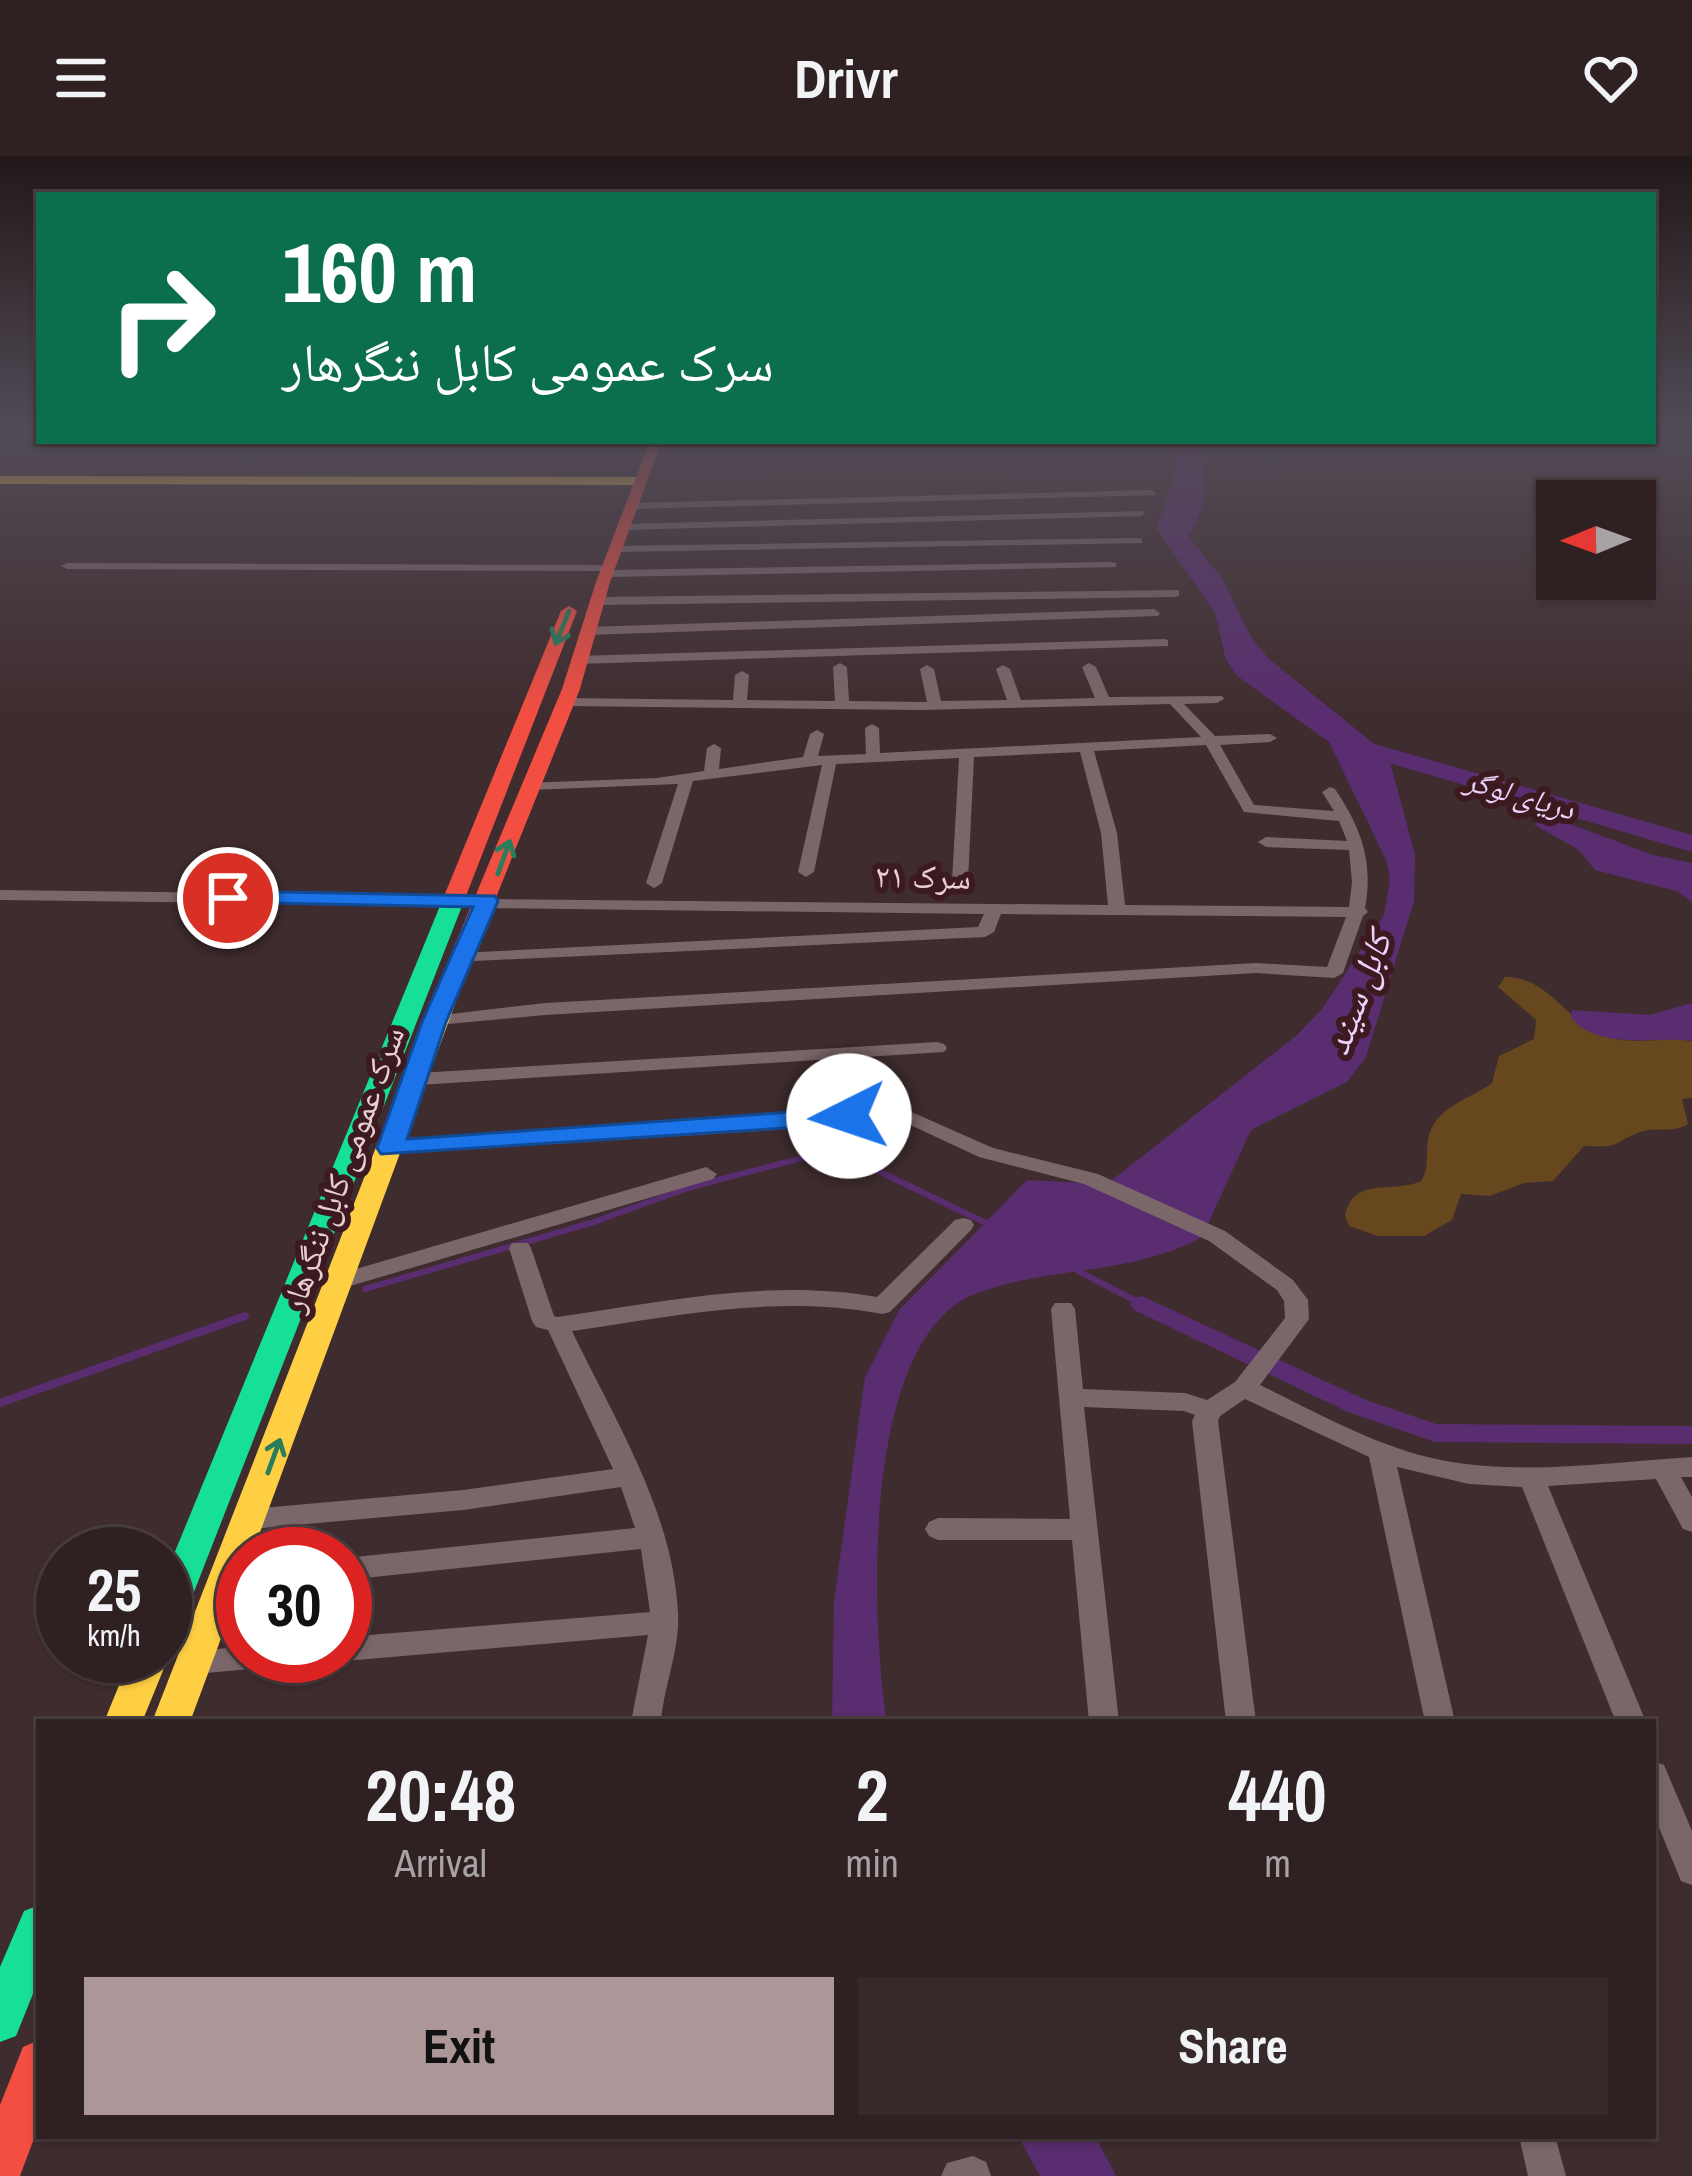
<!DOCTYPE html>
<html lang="en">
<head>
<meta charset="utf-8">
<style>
	:root { --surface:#2f2122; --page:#37292a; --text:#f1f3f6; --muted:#a7a3a5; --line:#4a3e40; --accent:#ad9698 }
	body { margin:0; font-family:"Archivo Narrow","Noto Naskh Arabic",sans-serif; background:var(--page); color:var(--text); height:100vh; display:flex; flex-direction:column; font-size:45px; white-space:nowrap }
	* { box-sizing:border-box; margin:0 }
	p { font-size:39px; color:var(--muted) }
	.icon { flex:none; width:66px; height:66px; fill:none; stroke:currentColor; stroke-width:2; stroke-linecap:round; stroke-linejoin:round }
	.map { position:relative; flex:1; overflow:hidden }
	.panel { position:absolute; left:36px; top:1563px; width:1620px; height:420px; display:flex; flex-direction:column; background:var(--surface); border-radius:0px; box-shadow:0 3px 9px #0004,0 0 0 3px var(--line) }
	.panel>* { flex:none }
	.top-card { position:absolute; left:36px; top:36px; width:1620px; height:252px; border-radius:0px; box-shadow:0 3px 9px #0004,0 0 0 3px var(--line); background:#0b6e4f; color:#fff; overflow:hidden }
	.needle { width:78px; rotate:269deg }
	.tools { position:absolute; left:1536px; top:324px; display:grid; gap:24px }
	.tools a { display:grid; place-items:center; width:120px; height:120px; border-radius:0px; background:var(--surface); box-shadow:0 3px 9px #0004,0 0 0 3px var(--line); font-size:60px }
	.speed { position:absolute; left:36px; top:1371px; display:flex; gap:24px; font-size:60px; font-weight:700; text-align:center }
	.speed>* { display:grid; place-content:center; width:156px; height:156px; border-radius:50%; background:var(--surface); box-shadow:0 3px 9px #0004,0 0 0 3px var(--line); line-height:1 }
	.speed small { font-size:30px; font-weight:400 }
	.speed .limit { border:18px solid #d22; background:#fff; color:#111 }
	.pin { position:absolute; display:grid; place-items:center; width:102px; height:102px; color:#fff; margin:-51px; border:6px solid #fff; border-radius:50%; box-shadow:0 3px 12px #0007 }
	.me { position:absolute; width:132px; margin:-66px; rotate:266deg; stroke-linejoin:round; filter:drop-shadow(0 0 9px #0008) }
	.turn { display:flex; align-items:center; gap:42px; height:252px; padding:0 48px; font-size:54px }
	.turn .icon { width:156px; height:156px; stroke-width:2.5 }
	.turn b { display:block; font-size:84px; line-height:102px }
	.eta { display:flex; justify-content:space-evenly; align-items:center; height:204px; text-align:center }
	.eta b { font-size:72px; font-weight:700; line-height:84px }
	.primary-button { display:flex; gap:24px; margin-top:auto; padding:24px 48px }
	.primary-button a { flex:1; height:138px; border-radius:0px; background:var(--accent); color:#111; font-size:48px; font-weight:700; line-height:138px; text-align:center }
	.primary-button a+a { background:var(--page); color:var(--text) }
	header { display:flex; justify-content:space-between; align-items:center; height:156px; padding:0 48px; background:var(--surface); font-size:54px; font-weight:700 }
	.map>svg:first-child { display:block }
	.green { fill:#66471e }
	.water { fill:#592d6f }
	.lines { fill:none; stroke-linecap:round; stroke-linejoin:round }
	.stream-far1 { stroke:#592d6f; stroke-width:6 }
	.stream { stroke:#592d6f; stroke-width:8 }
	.canal { fill:#592d6f; fill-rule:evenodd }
	.river { fill:#592d6f; fill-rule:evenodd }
	.street { fill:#7b676a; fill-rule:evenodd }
	.fast { fill:#16e098; fill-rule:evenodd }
	.slow { fill:#ffcf43; fill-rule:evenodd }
	.jam { fill:#f24e42; fill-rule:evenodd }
	.oneway { stroke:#297d5c }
	.route { fill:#1a73e8; stroke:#114b97; stroke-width:3 }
	.labels { text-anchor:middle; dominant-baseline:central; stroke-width:12; stroke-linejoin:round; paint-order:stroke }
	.far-water-label { font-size:30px; font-style:italic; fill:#ebd2fb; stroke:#3c1a1f }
	.street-label { font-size:33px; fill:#e8cfd1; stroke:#3c1a1f }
	.water-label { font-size:36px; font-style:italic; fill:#ebd2fb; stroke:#3c1a1f }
</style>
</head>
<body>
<header><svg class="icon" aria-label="menu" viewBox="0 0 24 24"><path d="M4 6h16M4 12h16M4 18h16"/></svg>Drivr<svg class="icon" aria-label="heart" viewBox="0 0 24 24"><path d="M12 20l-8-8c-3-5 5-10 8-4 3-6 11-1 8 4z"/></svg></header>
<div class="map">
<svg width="1692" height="2020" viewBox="0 0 1692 2020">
	<rect width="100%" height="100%" fill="#3f2c2e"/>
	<!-- green -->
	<path class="green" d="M 1505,821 C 1549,820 1566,867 1607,881 C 1631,889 1666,881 1692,885 L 1692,942 L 1682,943 L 1688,968 C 1673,978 1656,970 1640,976 C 1610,988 1623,992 1584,990 L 1553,1025 L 1524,1027 L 1490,1040 L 1461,1038 L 1452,1064 L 1424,1080 L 1378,1080 L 1349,1070 L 1345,1060 C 1353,1019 1394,1038 1421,1025 C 1431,1010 1424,993 1430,976 C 1440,949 1472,942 1492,927 L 1499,900 L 1534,883 L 1536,864 L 1498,831 Z"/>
	<!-- water -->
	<path class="water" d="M 1172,285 L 1205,285 L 1204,348 L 1189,381 L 1223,424 L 1251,481 L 1269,503 L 1388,599 L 1415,698 L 1414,745 L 1366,901 L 1347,926 L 1251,974 L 1202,1081 C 1130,1121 1046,1109 973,1139 C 860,1186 871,1469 887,1566 L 832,1566 L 834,1445 L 865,1221 L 899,1154 L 1027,1024 L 1107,1028 L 1297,879 L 1322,853 L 1384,759 L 1390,723 L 1387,706 L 1329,586 L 1237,520 L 1226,504 L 1215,457 L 1157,373 C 1164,342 1183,319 1172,285 Z
		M 1552,661 L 1653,699 L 1692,707 L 1692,746 L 1676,735 L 1595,714 L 1579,694 L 1533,668 Z
		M 1692,847 L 1692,885 C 1655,880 1596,895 1571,861 L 1572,854 L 1650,859 Z
		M 1018,1980 L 1095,1980 L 1116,2020 L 1040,2020 Z"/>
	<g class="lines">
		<!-- stream-far1 -->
		<path class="stream-far1" d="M 1078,1115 L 1142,1148
			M 365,1133 L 591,1067 L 691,1031 L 810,1000 L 868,1010 L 992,1070"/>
		<!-- stream -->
		<path class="stream" d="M 0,1247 L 245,1160"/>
		<!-- canal -->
		<path class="canal" d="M 1142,1140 L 1366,1244 L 1436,1268 L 1692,1270 L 1692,1288 L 1435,1286 L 1348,1256 L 1134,1154 L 1130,1148 L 1134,1142 Z"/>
		<!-- river -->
		<path class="river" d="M 1347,580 L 1692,679 L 1692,696 L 1338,592 L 1335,587 Z"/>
		<!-- street -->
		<path class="street" d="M 1152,334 L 1156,339 L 630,353 L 625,350 L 630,347 Z
			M 1146,355 L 1142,360 L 622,374 L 617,371 L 622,368 Z
			M 1138,382 L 1142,383 L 1142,387 L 616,396 L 610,393 L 616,390 Z
			M 1112,406 L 1116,407 L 1116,411 L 607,421 L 601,418 L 604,415 L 67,413 L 61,410 L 67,407 L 608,409 L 614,412 L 612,414 Z
			M 1179,434 L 1179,440 L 1175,441 L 598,449 L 592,445 L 598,441 Z
			M 1154,453 L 1160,457 L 1158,460 L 586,479 L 580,475 L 586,471 Z
			M 1164,483 L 1168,484 L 1168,490 L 577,508 L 571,504 L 577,500 Z
			M 840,507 L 847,511 L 849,545 L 927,546 L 920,513 L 927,509 L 934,513 L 941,545 L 1007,544 L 996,513 L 1003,509 L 1010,513 L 1021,544 L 1095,542 L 1082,511 L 1089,507 L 1096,511 L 1109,541 L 1222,540 L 1224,543 L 1217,547 L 1184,548 L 1215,580 L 1270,578 L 1277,582 L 1270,586 L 1220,589 L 1254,649 L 1334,655 L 1322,636 L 1330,631 L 1335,633 C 1360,670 1374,705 1365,752 L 1368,756 L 1363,760 L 1343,817 L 1334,822 L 1256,817 L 545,859 L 427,870 L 425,866 L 434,860 L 545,847 L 1256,807 L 1327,811 L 1346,761 L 1001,758 L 994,776 L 985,781 L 454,806 L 454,798 L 460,797 L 978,771 L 984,758 L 479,752 L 479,744 L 485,743 L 1108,749 L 1101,677 L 1080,596 L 974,601 L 968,725 L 960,730 L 952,725 L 959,602 L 836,608 L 814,716 L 806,721 L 798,716 L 822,609 L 693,625 L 662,727 L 654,732 L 646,727 L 678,628 L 530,634 L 525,633 L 525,627 L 657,622 L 704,615 L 707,592 L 714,588 L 721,592 L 719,613 L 803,601 L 810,578 L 817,574 L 824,578 L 818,600 L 866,598 L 865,572 L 872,568 L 879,572 L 880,597 L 1201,581 L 1170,548 L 920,554 L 565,550 L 558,546 L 565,542 L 733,544 L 735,519 L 742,515 L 749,519 L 747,544 L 835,545 L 833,511 ZM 1206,589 L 1244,656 L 1339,665 L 1347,685 L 1266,681 L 1258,686 L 1266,691 L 1349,694 L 1352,726 L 1349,751 L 1125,749 L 1117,677 L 1094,595 Z
			M 0,734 L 456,740 L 464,745 L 456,750 L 0,744 Z
			M 937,886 L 944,888 L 947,892 L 944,896 L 418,929 L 408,923 L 418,917 Z
			M 907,954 L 993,992 L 1098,1018 L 1225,1075 L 1293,1124 L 1308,1144 L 1309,1163 L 1260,1229 C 1318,1257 1377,1291 1441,1304 C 1523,1320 1610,1306 1692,1301 L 1692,1321 L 1681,1321 L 1692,1341 L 1692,1376 L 1683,1373 L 1656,1323 L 1548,1330 L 1646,1566 L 1616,1566 L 1522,1331 L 1469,1328 L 1397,1311 L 1455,1566 L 1425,1566 L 1369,1301 L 1245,1243 L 1220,1260 L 1218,1265 L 1256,1566 L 1226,1566 L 1192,1265 L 1195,1259 L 1184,1255 L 1084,1251 L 1119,1566 L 1089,1566 L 1072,1384 L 938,1384 L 929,1380 L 925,1373 L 929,1366 L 938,1362 L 1070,1363 L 1051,1153 L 1055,1147 L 1071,1147 L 1075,1153 L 1083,1233 L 1185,1237 L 1207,1244 L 1235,1226 L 1285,1162 L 1284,1145 L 1277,1134 L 1209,1085 L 1084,1028 L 979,1001 L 904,966 L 391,998 L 381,992 L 391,986 Z
			M 706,1011 L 717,1018 L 713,1023 L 340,1133 L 332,1130 L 329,1125 L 332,1120 Z
			M 963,1062 L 971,1064 L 974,1069 L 971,1074 L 890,1156 L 882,1158 C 777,1138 675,1160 572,1175 C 615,1265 673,1355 678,1457 C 680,1494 664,1529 661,1566 L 631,1566 L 648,1479 L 345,1505 L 334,1500 L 345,1500 L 345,1481 L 650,1456 L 641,1393 L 345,1424 L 345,1402 L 635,1372 L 621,1331 L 463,1354 L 251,1373 L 242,1370 L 238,1363 L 242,1356 L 251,1353 L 463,1334 L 613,1313 L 548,1174 L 536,1171 L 532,1165 L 509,1092 L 512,1087 L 528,1087 L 531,1092 L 554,1160 L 557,1161 C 663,1146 770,1122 877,1141 L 955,1064 Z
			M 243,1490 L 243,1500 L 277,1500 L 273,1509 L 263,1512 L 195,1518 L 185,1515 L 181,1506 L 185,1497 Z
			M 1653,1605 L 1664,1609 L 1692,1675 L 1692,1729 L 1681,1725 L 1653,1657 Z
			M 1519,1980 L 1555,1980 L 1566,2020 L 1528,2020 Z
			M 973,2000 L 986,2006 L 991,2020 L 941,2020 L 947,2007 Z"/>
		<!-- fast -->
		<path class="fast" d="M 453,739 L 464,745 L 183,1464 L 178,1475 L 165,1479 L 165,1420 L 442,745 Z
			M 39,1749 L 39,1823 L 16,1880 L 0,1886 L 0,1811 L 24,1755 Z"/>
		<!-- slow -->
		<path class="slow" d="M 0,320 L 639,321 L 645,325 L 639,329 L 0,328 Z
			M 467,779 L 478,786 L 252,1398 L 243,1398 L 243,1423 L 190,1566 L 152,1566 L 456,786 Z
			M 165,1493 L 169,1500 L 142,1566 L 104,1566 L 131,1500 L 165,1500 Z"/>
		<!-- jam -->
		<path class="jam" d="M 650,285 L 662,285 L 610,426 L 580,533 L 478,786 L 467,793 L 459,791 L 456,786 L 562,533 L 596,426 Z
			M 569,450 L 577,455 L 464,745 L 461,750 L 445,750 L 442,745 L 561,455 Z
			M 39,1884 L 39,1969 L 20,2020 L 0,2020 L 0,1949 L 23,1891 Z"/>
	</g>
	<!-- one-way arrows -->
	<defs><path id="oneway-shaft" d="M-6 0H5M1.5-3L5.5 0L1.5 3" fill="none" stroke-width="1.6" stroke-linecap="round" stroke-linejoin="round" transform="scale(3)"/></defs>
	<g class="oneway">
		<use href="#oneway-shaft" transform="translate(562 472) rotate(112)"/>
		<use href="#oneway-shaft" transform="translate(504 701) rotate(-70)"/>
		<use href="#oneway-shaft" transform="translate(274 1300) rotate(-70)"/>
	</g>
	<!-- sky -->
	<linearGradient id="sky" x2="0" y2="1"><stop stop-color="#231819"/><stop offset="0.49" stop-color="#524b57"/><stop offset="1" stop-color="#524b57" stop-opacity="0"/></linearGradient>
	<rect width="1692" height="558" fill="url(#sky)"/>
	<!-- route -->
	<path class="route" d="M 228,735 L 495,740 L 498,745 L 446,866 L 407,983 L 849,952 L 862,960 L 849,968 L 381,998 L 377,992 L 422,866 L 473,751 L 221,746 L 217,742 Z"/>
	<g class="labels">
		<!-- far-water labels -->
		<g class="far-water-label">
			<text transform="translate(1520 638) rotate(16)">دریای لوگر</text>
		</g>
		<!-- street labels -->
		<g class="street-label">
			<text transform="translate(923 720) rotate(1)">سرک ۲۱</text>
			<text transform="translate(342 1013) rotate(-70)">سرک عمومی کابل ننگرهار</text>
		</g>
		<!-- water labels -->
		<g class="water-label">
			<text transform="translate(1357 837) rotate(-69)">کابل سيند</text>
		</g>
	</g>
</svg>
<div class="tools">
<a><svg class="needle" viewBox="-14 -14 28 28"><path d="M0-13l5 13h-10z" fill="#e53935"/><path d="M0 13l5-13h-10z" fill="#a7a3a5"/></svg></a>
</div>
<div class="speed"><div>25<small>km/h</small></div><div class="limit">30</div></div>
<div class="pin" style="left:228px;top:742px;background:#d93025"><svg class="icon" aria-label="arrive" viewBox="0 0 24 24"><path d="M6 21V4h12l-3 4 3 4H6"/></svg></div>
<svg class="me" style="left:849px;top:960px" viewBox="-20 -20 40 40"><circle r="19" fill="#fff"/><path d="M0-13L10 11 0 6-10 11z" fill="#1a73e8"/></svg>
<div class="top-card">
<div class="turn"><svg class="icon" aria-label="right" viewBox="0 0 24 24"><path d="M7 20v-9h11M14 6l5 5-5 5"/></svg><div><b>160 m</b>سرک عمومی کابل ننگرهار</div></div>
</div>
<section class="panel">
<div class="eta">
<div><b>20:48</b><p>Arrival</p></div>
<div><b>2</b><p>min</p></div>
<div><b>440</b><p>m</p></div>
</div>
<div class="primary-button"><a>Exit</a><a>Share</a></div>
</section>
</div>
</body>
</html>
